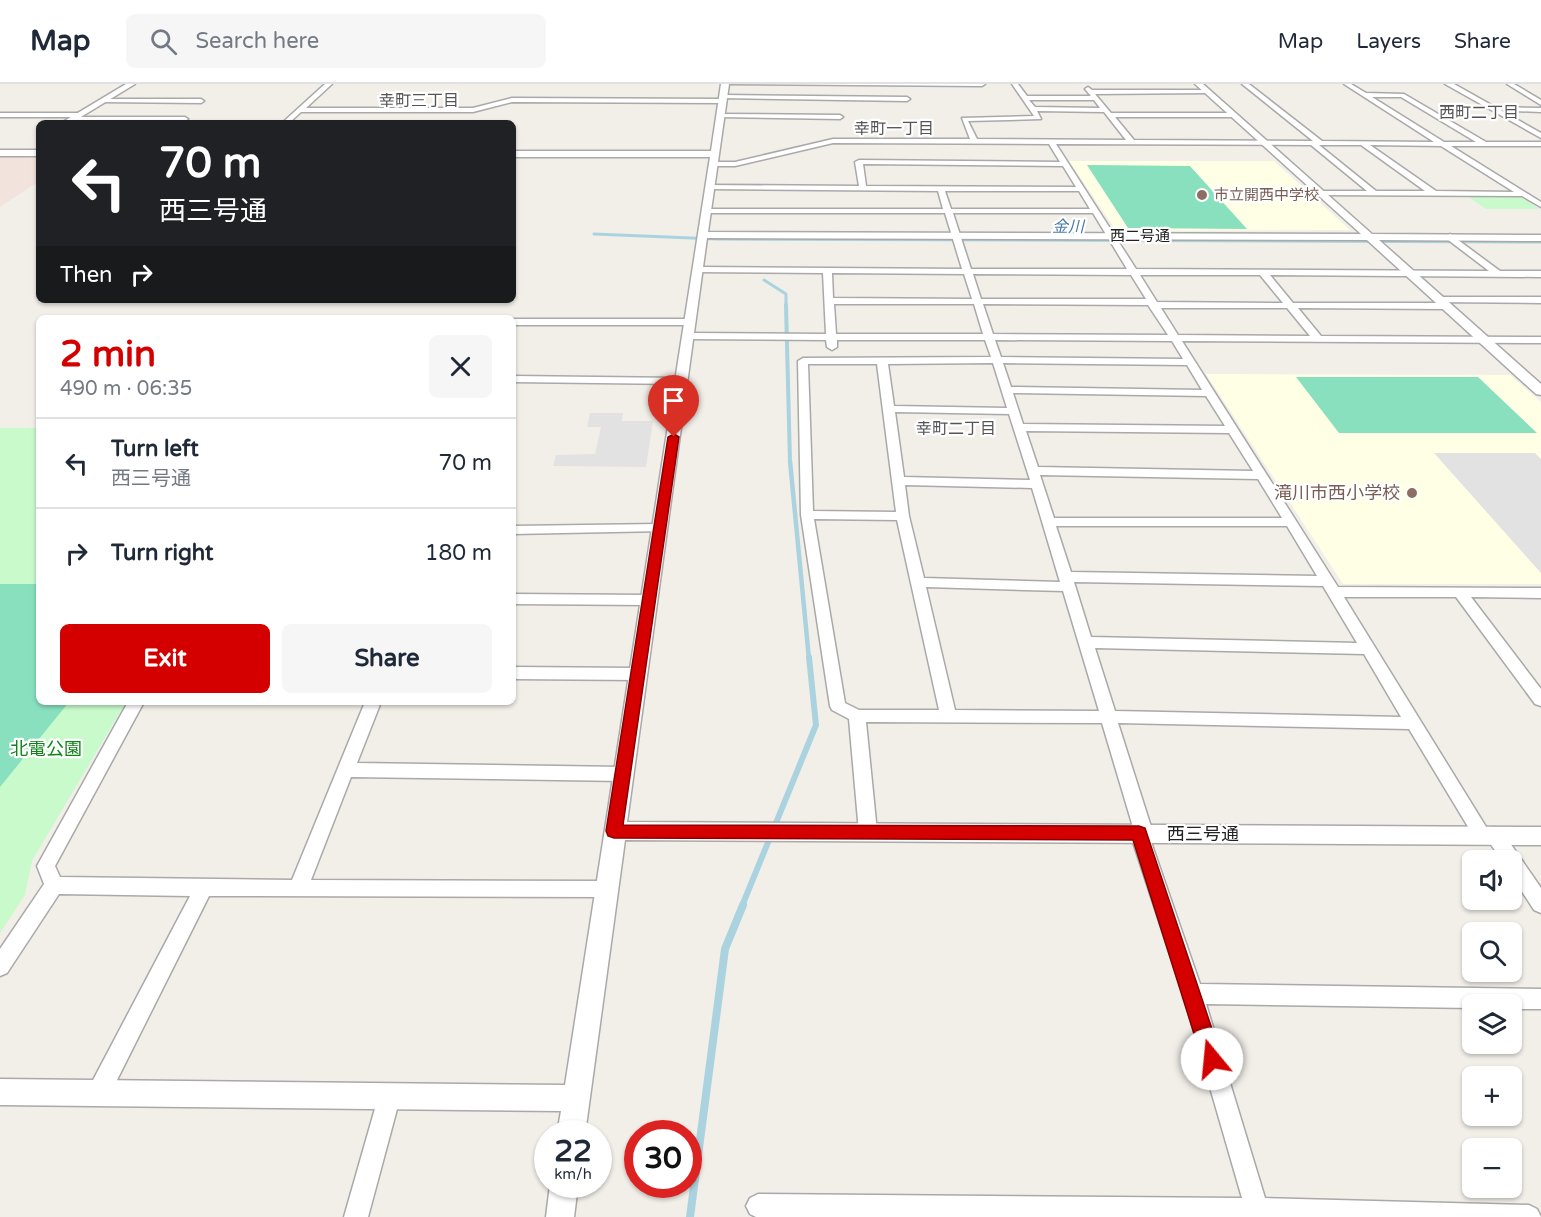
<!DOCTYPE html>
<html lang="en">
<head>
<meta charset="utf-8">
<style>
	:root { --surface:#fff; --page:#f6f6f7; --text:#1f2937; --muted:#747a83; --line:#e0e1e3; --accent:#d40000 }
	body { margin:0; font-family:"Varela Round","Noto Sans JP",sans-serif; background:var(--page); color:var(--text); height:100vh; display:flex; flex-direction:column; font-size:22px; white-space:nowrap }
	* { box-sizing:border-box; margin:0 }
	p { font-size:20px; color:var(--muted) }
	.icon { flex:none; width:33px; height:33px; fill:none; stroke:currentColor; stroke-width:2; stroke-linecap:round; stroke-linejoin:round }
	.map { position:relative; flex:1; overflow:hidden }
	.sheet { position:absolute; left:36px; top:231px; width:480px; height:390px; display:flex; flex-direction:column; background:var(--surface); border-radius:9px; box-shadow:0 2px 4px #0004 }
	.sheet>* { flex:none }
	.guide { position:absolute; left:36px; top:36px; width:480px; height:183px; border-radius:9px; box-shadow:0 2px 4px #0004; background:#202124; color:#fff; overflow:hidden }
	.controls { position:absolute; left:1462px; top:766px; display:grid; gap:12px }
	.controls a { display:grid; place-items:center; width:60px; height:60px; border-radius:9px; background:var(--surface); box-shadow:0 2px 4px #0004; font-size:30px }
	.speed { position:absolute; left:534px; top:1036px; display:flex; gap:12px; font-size:30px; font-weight:700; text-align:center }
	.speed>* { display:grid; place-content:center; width:78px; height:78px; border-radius:50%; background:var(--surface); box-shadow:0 2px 4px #0004; line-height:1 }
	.speed small { font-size:15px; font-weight:400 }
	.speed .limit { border:9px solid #d22; background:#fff; color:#111 }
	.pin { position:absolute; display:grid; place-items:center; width:51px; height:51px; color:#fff; margin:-62px -26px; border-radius:50% 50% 50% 0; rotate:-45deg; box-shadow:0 0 6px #0007 }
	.pin .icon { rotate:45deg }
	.me { position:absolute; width:66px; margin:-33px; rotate:343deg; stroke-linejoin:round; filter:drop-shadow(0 0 4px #0008) }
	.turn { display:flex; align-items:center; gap:21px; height:126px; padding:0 24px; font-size:27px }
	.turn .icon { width:78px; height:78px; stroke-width:2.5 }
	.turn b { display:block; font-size:42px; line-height:51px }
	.then { display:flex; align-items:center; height:57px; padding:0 24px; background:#0003; gap:12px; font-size:22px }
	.round { display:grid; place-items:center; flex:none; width:63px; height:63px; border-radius:9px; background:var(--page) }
	.summary { display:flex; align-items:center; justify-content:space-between; height:102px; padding:0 24px }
	h1 { font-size:36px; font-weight:800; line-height:45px; color:var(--accent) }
	.action { display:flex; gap:12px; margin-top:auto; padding:12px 24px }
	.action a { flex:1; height:69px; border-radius:9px; background:var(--accent); color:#fff; font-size:24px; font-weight:800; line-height:69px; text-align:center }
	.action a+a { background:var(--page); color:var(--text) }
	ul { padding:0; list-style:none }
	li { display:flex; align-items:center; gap:18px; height:90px; padding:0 24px; border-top:2px solid var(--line) }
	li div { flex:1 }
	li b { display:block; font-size:22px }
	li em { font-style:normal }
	header { display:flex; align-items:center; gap:36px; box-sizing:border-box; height:84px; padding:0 30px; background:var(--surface); border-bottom:2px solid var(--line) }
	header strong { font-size:28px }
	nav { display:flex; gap:33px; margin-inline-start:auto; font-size:21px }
	.search { width:420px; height:54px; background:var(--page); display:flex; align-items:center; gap:15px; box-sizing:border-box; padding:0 21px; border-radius:9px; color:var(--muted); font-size:22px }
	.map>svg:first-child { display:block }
	.education { fill:#ffffe5 }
	.military { fill:#f3e3dd }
	.park { fill:#c8facc }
	.pitch { fill:#88e0be }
	.parking { fill:#e2e2e2 }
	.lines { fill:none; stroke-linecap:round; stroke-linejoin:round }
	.stream-far4 { stroke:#aad3df; stroke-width:3 }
	.stream-far3 { stroke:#aad3df; stroke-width:4 }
	.stream-far2 { stroke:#aad3df; stroke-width:4.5 }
	.stream-far1 { stroke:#aad3df; stroke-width:6 }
	.stream { stroke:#aad3df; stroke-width:8 }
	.minor-casing { stroke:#a9a9a9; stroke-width:3 }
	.tertiary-casing { stroke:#a9a9a9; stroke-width:3 }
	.minor { fill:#fff; fill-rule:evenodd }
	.tertiary { fill:#fff; fill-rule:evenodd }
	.route { fill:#d40000; stroke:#8a0000; stroke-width:1.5 }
	.education-dot { fill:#8d6e63; stroke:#fff; stroke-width:2 }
	.labels { text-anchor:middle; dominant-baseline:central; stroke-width:4.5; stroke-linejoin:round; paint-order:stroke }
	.far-education-label { font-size:15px; fill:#785e54; stroke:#fff; text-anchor:start }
	.far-street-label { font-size:15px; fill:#222; stroke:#fff }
	.far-neighbourhood-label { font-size:16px; fill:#555; stroke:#fff }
	.far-water-label { font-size:16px; font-style:italic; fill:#4a7aab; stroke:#fff }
	.education-label { font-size:18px; fill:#785e54; stroke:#fff; text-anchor:end }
	.park-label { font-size:18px; fill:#0c8416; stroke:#fff }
	.street-label { font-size:18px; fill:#222; stroke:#fff }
</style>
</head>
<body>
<header>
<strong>Map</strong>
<div class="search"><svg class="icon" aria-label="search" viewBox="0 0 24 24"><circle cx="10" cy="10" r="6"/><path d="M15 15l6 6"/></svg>Search here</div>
<nav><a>Map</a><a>Layers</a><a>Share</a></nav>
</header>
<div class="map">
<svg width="1541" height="1133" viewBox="0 0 1541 1133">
	<rect width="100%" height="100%" fill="#f2efe9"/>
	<!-- education -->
	<path class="education" d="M 1069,77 L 1274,77 L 1350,146 L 1119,147 L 1115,145 Z
		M 1206,290 L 1510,291 L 1541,318 L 1541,500 L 1343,500 Z"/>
	<!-- military -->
	<path class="military" d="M 0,73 L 39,73 L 39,97 L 0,123 Z"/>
	<!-- park -->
	<path class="park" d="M 1467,112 L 1521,113 L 1540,125 L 1486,125 Z
		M 0,344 L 39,344 L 39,618 L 126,618 L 32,777 L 25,811 L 0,849 Z"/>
	<!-- pitch -->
	<path class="pitch" d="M 1087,81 L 1190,82 L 1247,145 L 1128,144 Z
		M 1296,293 L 1478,293 L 1537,349 L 1339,349 Z
		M 0,500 L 39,500 L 39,618 L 69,618 L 0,703 Z"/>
	<!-- parking -->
	<path class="parking" d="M 590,329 L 623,329 L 622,337 L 653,337 L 646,383 L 553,382 L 556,371 L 595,370 L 601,343 L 587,343 Z
		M 1434,369 L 1535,369 L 1541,375 L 1541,489 Z"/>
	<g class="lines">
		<!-- stream-far4 -->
		<path class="stream-far4" d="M 594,150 L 716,155 L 1541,158
			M 764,196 L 786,210 L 786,223"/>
		<!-- stream-far3 -->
		<path class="stream-far3" d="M 786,221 L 790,378"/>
		<!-- stream-far2 -->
		<path class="stream-far2" d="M 790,377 L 809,575"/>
		<!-- stream-far1 -->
		<path class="stream-far1" d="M 742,822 L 816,641 L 809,573"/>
		<!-- stream -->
		<path class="stream" d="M 690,1133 L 725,865 L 743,821"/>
		<!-- minor casing -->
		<g class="minor-casing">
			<path id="minor" d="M 325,0 L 332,0 L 306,24 L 473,24 L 512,14 L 722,15 L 725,17 L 722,19 L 512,18 L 473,28 L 301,28 L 289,39 L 282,39 Z
				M 722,0 L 985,0 L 982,2 Z
				M 1012,0 L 1018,0 L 1027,12 L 1091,12 L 1085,5 L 1088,3 L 1092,6 L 1208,6 L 1210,9 L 1095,10 L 1111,29 L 1234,29 L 1237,31 L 1234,33 L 1115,33 L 1134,56 L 1313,57 L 1242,0 L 1249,0 L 1322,57 L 1434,58 L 1344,0 L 1351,0 L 1366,9 L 1404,10 L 1486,58 L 1541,58 L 1541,62 L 1451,62 L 1541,118 L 1541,123 L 1522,112 L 1316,111 L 1316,107 L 1367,107 L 1311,61 L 1056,60 L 1136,185 L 1489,187 L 1447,155 L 1446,153 L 1450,150 L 1500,187 L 1541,187 L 1541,193 L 1270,191 L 1293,219 L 1446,219 L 1451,222 L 1446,225 L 1298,224 L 1321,252 L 1541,253 L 1541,259 L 1182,257 L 1338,503 L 1541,504 L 1541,514 L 1471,513 L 1541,605 L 1541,622 L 1535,620 L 1456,513 L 1344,513 L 1488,746 L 1495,743 L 1501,746 L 1541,804 L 1541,829 L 1534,826 L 1512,792 L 1512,777 L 1502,777 L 1488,756 L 1482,759 L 1476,756 L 1409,645 L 1118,639 L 1153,749 L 1150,755 L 1200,900 L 1541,905 L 1541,925 L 1512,925 L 1512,921 L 1473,921 L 1473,924 L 1206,920 L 1265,1114 L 1529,1121 L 1537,1125 L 1541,1133 L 756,1133 L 750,1130 L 746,1122 L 750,1114 L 758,1110 L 1242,1114 L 1183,910 L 1130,749 L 1133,743 L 1102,639 L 866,638 L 877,748 L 874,753 L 868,756 L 862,753 L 859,748 L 849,635 L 832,626 L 830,622 L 801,431 L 798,277 L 803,274 L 991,273 L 985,256 L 837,256 L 837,263 L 832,266 L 827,263 L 826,256 L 688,255 L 683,252 L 688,249 L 826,250 L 823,189 L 696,188 L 696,184 L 699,183 L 962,185 L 945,129 L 707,129 L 703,127 L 707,125 L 943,125 L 938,107 L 710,105 L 706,103 L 707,101 L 859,102 L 855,78 L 859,76 L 1060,78 L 1049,60 L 833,59 L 735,82 L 714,82 L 711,78 L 735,78 L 833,55 L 970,55 L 962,34 L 1034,32 ZM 1372,13 L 1401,13 L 1476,58 L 1444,58 ZM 1029,16 L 1094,16 L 1100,24 L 1035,23 ZM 1037,27 L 1104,28 L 1126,56 L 977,55 L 968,37 L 1041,35 ZM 1319,61 L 1361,61 L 1425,107 L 1376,107 ZM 1370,61 L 1441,62 L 1514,108 L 1436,107 ZM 863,80 L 1063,82 L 1076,103 L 866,102 ZM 945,107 L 1079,107 L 1090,125 L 951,125 ZM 953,129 L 1093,129 L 1127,185 L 971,185 ZM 832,189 L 964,190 L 972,215 L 833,214 ZM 973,190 L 1131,191 L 1146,215 L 981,215 ZM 1140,191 L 1260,191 L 1283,219 L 1157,218 ZM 834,220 L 974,220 L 983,250 L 836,250 ZM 983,220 L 1148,221 L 1168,251 L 993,250 ZM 1161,224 L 1287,224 L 1310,252 L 1178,251 ZM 995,256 L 1172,257 L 1183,275 L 1001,273 ZM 993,279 L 1007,324 L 894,322 L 888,280 ZM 1003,279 L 1187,281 L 1202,306 L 1011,303 ZM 808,280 L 877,280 L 896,428 L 813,427 ZM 1013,309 L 1206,312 L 1225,342 L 1023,340 ZM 895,328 L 1009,330 L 1030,396 L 904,393 ZM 1026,347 L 1229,349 L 1253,387 L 1038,383 ZM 1040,391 L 1258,395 L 1282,434 L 1054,434 ZM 905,401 L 1032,404 L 1060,498 L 924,494 L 909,432 ZM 814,435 L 897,436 L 939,626 L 859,626 L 845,619 ZM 1056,442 L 1287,442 L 1317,492 L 1071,488 ZM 1074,498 L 1323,502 L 1357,559 L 1091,553 ZM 926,503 L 1063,507 L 1099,627 L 955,626 ZM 1095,564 L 1364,570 L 1401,633 L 1115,627 Z
				M 1507,0 L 1514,0 L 1541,16 L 1541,21 Z
				M 723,11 L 907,13 L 910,15 L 907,17 L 721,14 Z
				M 103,15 L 201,15 L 204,17 L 201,19 L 101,18 Z
				M 1494,23 L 1541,24 L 1541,28 L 1492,26 Z
				M 0,29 L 79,29 L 82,31 L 79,33 L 0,33 Z
				M 720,30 L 840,31 L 843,33 L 840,35 L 718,33 Z
				M 71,33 L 185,33 L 188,35 L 185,37 L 69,36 Z
				M 1439,213 L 1541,213 L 1541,219 L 1436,218 L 1434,216 Z
				M 513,235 L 690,235 L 695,238 L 690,241 L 513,241 Z
				M 513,292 L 681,294 L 686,297 L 681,300 L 513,298 Z
				M 659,440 L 666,444 L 664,447 L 513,450 L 513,442 Z
				M 513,510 L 648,511 L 655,516 L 648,521 L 513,520 Z
				M 513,583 L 638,584 L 643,586 L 646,590 L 643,594 L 638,596 L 513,595 Z
				M 128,618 L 144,618 L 55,782 L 60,793 L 292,796 L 365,618 L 381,618 L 357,679 L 623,683 L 629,685 L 631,690 L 629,695 L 623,697 L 351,693 L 311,796 L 606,797 L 613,799 L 615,805 L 613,811 L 606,813 L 209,812 L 107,1016 L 99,1019 L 91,1016 L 88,1008 L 91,1000 L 190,812 L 59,810 L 7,889 L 0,892 L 0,865 L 44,800 L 37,782 Z
				M 389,1003 L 397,1006 L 400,1014 L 368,1133 L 344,1133 L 378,1014 L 381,1006 Z"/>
		</g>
		<!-- tertiary casing -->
		<g class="tertiary-casing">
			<path id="tertiary" d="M 126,0 L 135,0 L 71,39 L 61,39 Z
				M 721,0 L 729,0 L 708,148 L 1361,150 L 1195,0 L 1203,0 L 1372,150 L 1541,151 L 1541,157 L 1379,156 L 1541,300 L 1541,311 L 1536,310 L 1367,156 L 707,154 L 627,738 L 1541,743 L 1541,761 L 625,756 L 585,1050 L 557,1050 L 561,1027 L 0,1021 L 0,995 L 565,1001 L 710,73 L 513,73 L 513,67 L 711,67 Z
				M 1445,0 L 1454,0 L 1541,49 L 1541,54 Z
				M 0,66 L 39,66 L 39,72 L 0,72 Z
				M 550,1101 L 578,1101 L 574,1133 L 546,1133 Z"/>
		</g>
		<!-- minor -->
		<use href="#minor" class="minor"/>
		<!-- tertiary -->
		<use href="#tertiary" class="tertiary"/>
	</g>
	<!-- route -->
	<path class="route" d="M 674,350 L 679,353 L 623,741 L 1139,742 L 1145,744 L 1222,975 L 1219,982 L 1212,985 L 1205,982 L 1202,975 L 1133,756 L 614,754 L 608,752 L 606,747 L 668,353 Z"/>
	<!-- markers -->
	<g class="education-dot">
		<circle cx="1202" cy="111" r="6"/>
		<circle cx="1412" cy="409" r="6"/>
	</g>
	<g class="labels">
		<!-- far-education labels -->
		<g class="far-education-label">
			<text x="1214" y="111">市立開西中学校</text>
		</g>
		<!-- far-street labels -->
		<g class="far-street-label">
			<text x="1140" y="152">西二号通</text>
		</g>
		<!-- far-neighbourhood labels -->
		<g class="far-neighbourhood-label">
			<text x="419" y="17">幸町三丁目</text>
			<text x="1479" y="29">西町二丁目</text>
			<text x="894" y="45">幸町一丁目</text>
			<text x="956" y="345">幸町二丁目</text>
		</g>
		<!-- far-water labels -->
		<g class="far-water-label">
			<text x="1068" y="143">金川</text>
		</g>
		<!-- education labels -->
		<g class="education-label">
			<text x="1400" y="409">滝川市西小学校</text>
		</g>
		<!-- park labels -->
		<g class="park-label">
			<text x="46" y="665">北電公園</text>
		</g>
		<!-- street labels -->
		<g class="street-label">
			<text x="1203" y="750">西三号通</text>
		</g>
	</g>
</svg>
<div class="controls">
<a><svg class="icon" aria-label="sound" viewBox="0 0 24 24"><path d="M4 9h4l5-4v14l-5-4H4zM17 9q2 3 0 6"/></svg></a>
<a><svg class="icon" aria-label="search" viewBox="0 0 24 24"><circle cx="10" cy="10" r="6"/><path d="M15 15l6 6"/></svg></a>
<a><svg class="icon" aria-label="layers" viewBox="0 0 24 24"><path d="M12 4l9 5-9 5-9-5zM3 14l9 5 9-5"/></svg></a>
<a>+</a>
<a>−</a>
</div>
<div class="speed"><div>22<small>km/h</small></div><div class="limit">30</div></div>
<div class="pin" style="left:674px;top:353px;background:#d93025"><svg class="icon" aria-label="arrive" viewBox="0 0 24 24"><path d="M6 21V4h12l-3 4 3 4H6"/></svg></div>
<svg class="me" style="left:1212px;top:975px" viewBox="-20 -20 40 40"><circle r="19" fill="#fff"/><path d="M0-13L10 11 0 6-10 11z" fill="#d40000"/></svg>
<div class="guide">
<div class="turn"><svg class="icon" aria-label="left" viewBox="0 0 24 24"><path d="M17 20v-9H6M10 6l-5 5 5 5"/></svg><div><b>70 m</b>西三号通</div></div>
<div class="then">Then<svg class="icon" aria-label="right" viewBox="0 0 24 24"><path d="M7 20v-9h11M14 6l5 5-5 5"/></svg></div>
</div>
<section class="sheet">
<div class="summary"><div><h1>2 min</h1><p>490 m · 06:35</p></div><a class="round"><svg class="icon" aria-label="close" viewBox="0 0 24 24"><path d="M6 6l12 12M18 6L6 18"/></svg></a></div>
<ul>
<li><svg class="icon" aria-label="left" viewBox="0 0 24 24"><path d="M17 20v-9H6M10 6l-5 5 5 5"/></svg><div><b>Turn left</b><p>西三号通</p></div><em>70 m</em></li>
<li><svg class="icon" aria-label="right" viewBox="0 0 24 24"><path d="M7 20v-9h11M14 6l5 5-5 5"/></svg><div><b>Turn right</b></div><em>180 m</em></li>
</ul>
<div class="action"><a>Exit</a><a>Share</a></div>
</section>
</div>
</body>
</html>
